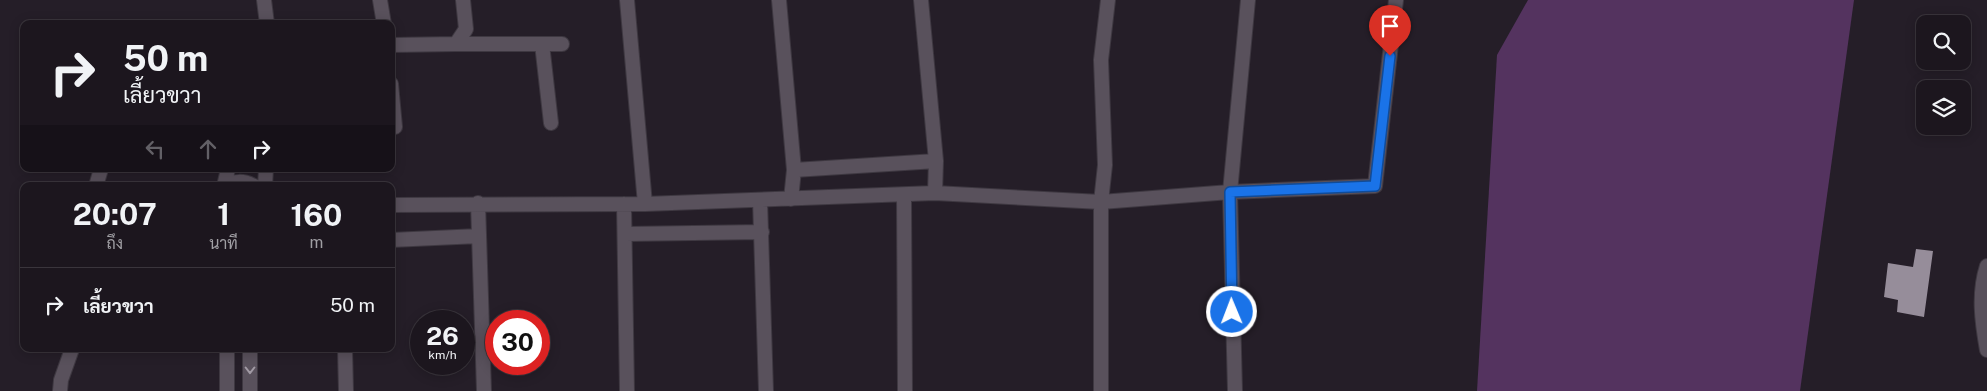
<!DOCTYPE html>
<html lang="th">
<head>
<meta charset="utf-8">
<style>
	:root { --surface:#1c161e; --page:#251f27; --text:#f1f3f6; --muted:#a09fa4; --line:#3a353c }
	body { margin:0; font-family:"Public Sans",Sarabun,sans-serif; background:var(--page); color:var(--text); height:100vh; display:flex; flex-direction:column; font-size:19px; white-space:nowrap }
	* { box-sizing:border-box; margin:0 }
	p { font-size:16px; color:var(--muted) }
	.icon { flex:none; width:28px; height:28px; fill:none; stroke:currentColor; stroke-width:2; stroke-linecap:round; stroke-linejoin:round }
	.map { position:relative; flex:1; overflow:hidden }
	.side { position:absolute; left:20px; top:182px; width:375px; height:170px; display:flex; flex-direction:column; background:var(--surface); border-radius:10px; box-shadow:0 2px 12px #0003,0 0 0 1px var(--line) }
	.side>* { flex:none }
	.top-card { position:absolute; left:20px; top:20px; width:375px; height:152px; border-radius:10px; box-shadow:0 2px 12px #0003,0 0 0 1px var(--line); background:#1c161e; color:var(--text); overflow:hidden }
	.buttons { position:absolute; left:1916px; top:15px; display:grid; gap:10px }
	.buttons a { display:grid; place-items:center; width:55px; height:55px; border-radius:10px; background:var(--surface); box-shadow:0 2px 12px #0003,0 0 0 1px var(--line); font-size:25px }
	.speed { position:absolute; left:410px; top:310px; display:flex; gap:10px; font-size:25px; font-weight:700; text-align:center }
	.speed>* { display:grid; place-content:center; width:65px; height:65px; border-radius:50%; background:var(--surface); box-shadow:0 2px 12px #0003,0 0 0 1px var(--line); line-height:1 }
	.speed small { font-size:12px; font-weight:400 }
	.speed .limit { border:8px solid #d22; background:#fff; color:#111 }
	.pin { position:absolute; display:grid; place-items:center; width:42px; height:42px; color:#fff; margin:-51px -21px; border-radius:50% 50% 50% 0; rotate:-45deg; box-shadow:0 0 5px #0007 }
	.pin .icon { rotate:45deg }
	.me { position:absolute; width:55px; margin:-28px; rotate:359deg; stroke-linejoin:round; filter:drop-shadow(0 0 4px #0008) }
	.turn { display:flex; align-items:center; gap:18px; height:105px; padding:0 20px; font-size:22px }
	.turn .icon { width:65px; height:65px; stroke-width:2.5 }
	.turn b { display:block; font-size:35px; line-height:42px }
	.lanes { display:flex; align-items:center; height:48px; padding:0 20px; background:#0003; justify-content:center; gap:25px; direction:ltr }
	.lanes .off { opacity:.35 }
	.eta { display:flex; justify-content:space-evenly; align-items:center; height:85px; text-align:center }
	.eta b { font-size:30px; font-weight:700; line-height:35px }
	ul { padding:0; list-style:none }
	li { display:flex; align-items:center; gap:15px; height:75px; padding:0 20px; border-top:1px solid var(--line) }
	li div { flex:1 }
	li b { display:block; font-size:19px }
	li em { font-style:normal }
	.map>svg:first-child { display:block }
	.water { fill:#54335f }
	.building { fill:#968d9a }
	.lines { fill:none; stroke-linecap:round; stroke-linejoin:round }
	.minor-casing { stroke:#3e3841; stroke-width:16 }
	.minor { stroke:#59515c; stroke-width:14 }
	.oneway { stroke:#a19aa4 }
	.route-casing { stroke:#114b97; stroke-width:12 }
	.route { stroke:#1a73e8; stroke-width:9 }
</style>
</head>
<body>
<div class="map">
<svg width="1987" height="391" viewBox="0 0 1987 391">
	<rect width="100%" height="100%" fill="#251e28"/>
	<!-- water -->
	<path class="water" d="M 1528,0 L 1854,0 L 1800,391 L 1477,391 L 1497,55 Z"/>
	<!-- building -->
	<path class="building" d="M 1916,249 L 1933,251 L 1924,317 L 1897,312 L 1898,300 L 1884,297 L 1888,263 L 1913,267 Z"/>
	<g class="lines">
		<!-- minor casing -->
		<g class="minor-casing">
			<path id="minor" d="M 264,0 L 267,24
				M 380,0 L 384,24
				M 627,0 L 645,204
				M 779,0 L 794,170 L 791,199
				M 921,0 L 936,161 L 935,193
				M 456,44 L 562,44
				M 542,44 L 551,123
				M 391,45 L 456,44 L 466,29 L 463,0
				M 391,84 L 395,127
				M 794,170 L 936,161
				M 96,186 L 101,169
				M 224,186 C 235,181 243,180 254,186
				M 224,186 L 228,169
				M 265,186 L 266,169
				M 904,195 L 905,391
				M 760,200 L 766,391
				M 478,203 L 484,391
				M 624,204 L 627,391
				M 391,205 L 645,204 L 935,193 L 1101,202 L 1230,192 L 1375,186 L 1396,0
				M 625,234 L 762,232
				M 391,240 L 479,236
				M 1987,266 C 1978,294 1982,322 1987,350
				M 227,349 L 227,391
				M 250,349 L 250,391
				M 345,349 L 346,391
				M 60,391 L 61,380 L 72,349
				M 1101,391 L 1101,202 L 1105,165 L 1101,60 L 1108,0
				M 1235,391 L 1230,192 L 1248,0"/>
		</g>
		<!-- minor -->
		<use href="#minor" class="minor"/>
	</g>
	<!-- one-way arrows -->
	<defs><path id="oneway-chevron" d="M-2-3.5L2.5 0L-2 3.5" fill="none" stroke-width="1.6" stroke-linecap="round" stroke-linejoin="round" transform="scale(1.25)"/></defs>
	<use class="oneway" href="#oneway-chevron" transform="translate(250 370) rotate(90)"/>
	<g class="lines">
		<!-- route casing -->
		<g class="route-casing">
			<path id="route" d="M 1232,312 L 1230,192 L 1375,186 L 1390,56"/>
		</g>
		<!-- route -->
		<use href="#route" class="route"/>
	</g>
</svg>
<div class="buttons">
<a><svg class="icon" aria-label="search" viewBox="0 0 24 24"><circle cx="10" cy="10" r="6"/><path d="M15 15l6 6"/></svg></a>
<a><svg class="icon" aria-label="layers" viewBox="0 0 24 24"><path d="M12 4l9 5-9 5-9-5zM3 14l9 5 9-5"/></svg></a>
</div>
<div class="speed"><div>26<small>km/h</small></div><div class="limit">30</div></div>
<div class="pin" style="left:1390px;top:56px;background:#d93025"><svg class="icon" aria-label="arrive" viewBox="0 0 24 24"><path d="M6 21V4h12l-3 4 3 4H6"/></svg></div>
<svg class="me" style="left:1232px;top:312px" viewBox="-20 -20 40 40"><circle r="17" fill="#1a73e8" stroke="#fff" stroke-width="3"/><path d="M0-11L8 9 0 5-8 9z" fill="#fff"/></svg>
<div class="top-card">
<div class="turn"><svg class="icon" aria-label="right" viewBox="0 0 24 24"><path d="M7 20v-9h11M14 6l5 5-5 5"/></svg><div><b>50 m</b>เลี้ยวขวา</div></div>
<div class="lanes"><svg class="icon off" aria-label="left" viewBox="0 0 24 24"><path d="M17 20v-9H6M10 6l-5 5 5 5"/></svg><svg class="icon off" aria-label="ahead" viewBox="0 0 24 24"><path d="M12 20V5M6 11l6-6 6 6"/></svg><svg class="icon" aria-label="right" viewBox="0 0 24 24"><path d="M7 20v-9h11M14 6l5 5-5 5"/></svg></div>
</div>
<section class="side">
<div class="eta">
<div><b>20:07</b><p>ถึง</p></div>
<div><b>1</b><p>นาที</p></div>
<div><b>160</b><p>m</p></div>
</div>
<ul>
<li><svg class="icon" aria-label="right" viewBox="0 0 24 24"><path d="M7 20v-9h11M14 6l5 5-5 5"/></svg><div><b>เลี้ยวขวา</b></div><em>50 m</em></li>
</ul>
</section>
</div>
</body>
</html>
